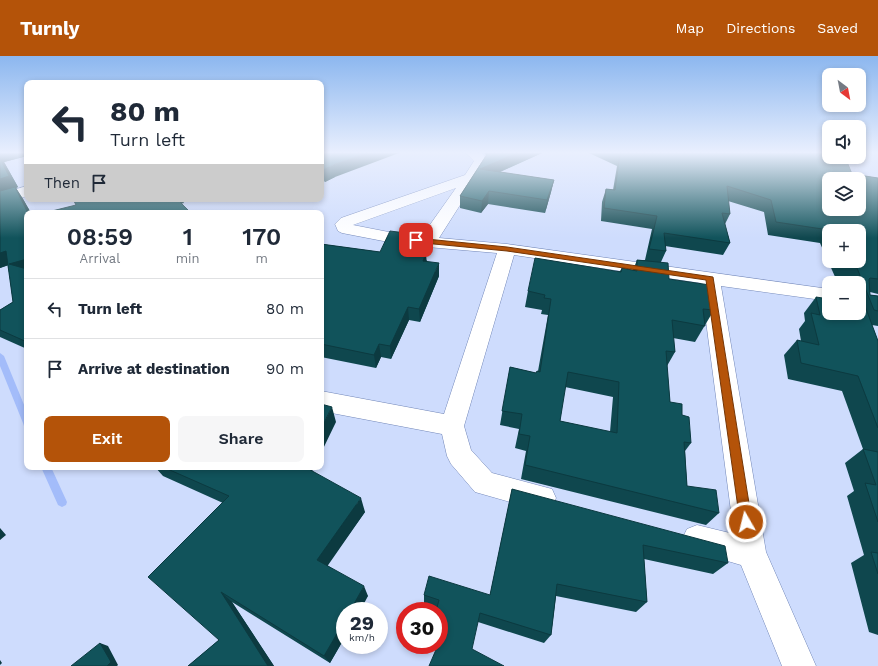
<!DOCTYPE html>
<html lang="en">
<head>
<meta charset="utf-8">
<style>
	:root { --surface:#fff; --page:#f6f6f7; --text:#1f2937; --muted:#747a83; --line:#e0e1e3; --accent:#b45309 }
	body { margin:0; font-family:"Work Sans",sans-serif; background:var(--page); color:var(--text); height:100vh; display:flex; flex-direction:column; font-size:15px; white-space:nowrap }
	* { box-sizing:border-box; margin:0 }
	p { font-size:13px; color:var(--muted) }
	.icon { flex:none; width:22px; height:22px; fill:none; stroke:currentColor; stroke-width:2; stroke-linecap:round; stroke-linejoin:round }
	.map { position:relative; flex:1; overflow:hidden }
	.details { position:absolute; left:24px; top:154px; width:300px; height:260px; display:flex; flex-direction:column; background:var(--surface); border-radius:8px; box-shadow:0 2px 6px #0003 }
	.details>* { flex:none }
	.guide { position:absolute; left:24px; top:24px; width:300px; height:122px; border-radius:8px; box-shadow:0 2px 6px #0003; background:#fff; color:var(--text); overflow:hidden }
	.needle { width:26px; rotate:148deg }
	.controls { position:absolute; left:822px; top:12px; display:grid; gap:8px }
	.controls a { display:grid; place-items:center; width:44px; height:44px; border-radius:8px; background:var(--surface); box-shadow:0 2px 6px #0003; font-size:20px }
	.speed { position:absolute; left:336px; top:546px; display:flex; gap:8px; font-size:20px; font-weight:700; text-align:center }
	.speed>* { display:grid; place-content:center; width:52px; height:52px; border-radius:50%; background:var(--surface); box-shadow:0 2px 6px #0003; line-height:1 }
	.speed small { font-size:10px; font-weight:400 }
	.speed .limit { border:6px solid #d22; background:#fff; color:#111 }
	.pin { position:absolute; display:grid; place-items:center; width:34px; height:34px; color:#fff; margin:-17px; border-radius:8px; box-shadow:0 2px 6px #0006 }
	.me { position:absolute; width:44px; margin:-22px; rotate:352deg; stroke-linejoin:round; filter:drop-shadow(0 0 3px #0008) }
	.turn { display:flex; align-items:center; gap:14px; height:84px; padding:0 20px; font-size:18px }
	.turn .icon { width:52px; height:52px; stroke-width:2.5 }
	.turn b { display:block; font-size:28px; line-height:34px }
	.then { display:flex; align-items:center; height:38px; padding:0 20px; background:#0003; gap:8px; font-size:15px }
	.eta { display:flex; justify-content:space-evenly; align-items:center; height:68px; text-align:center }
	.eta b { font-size:24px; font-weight:600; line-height:28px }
	.button { display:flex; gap:8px; margin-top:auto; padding:8px 20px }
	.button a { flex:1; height:46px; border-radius:8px; background:var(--accent); color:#fff; font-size:16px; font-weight:600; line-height:46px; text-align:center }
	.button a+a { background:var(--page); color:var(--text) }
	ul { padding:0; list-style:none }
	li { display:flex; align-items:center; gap:12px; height:60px; padding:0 20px; border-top:1px solid var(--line) }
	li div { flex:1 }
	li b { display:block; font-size:15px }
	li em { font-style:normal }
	header { display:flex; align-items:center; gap:24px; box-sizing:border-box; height:56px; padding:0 20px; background:var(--accent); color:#fff }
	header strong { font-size:19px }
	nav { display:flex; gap:22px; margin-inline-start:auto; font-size:14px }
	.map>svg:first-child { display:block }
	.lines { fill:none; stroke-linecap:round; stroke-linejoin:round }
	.stream { fill:#a3bcfa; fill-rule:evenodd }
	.street-casing { stroke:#7186b8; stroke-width:1 }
	.street { fill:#fff; fill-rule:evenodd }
	.wall { fill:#0f474e; fill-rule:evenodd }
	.shaded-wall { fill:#0c3a40 }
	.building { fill:#11535b; stroke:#0c3a40; fill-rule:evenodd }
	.route { fill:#b45309; stroke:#753606 }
</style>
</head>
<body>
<header>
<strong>Turnly</strong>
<nav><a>Map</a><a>Directions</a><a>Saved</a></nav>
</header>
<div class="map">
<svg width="878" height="610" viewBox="0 0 878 610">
	<rect width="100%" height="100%" fill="#cedcfd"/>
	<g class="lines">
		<!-- stream -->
		<path class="stream" d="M 0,297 L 4,300 L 27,356 L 27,371 L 24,370 L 23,367 L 0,310 Z
			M 41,411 L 51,411 L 67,446 L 66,449 L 62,451 L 58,449 Z"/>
		<!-- street casing -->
		<g class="street-casing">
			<path id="street" d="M 466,97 L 482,97 L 488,105 L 439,182 L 507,188 L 829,233 L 829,245 L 721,230 L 766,496 L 816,610 L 782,610 L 741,509 L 687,493 L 682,483 L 687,473 L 697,469 L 734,478 L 701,227 L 514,199 L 464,370 L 471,394 L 492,417 L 552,433 L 556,442 L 552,451 L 542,455 L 475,436 L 451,408 L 447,400 L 442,378 L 321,355 L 321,335 L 444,358 L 497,197 L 404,189 L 342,177 L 338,175 L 335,168 L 341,162 L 465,119 L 474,105 ZM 456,132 L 422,180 L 404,179 L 353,169 Z
				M 27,130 L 27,140 L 0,148 L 0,138 Z"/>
		</g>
		<!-- street -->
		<use href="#street" class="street"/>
	</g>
	<!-- wall -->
	<path class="wall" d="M 0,97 L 27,97 L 27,100 L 4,106 L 18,131 L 16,132 L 23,143 L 31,157 L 27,157 L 27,293 L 0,281 L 0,254 L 13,246 L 8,209 L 0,212 Z
		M 321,97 L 335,121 L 325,126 L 323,124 L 321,125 Z
		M 484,97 L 542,97 L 500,116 L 554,124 L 551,136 L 545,157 L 488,148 L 481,157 L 460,152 L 460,140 L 486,99 Z
		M 589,97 L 829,97 L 852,118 L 878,122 L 878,238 L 870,236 L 870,239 L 878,240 L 878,270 L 872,269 L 878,285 L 878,579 L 869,576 L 851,507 L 864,499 L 847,440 L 854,435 L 845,407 L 863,393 L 842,335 L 788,323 L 784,299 L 797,284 L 801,285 L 799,273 L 805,265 L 804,257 L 816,241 L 859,257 L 859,227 L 848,227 L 847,225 L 836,223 L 820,187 L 768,179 L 764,156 L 728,145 L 730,158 L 725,168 L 730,187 L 723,199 L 665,190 L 666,195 L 661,206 L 669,223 L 714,254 L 695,286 L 673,282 L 675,296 L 667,310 L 670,346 L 682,359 L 691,387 L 685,395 L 687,430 L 719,457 L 706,469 L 521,423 L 526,395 L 515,392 L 519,373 L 500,369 L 510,311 L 536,317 L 538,315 L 548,259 L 541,258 L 542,254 L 525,251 L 528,235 L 620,215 L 622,212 L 633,214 L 637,204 L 645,204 L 652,173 L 601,165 L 602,146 L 606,133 L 613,134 L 617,110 ZM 829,175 L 859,205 L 829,205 ZM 565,331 L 613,341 L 610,376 L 560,365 Z
		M 421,179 L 422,192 L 420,196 L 427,205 L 439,220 L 420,266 L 409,264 L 391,303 L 381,301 L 376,312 L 321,301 L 321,188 L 380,196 Z
		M 155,411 L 314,411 L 312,415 L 365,456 L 327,509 L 368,540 L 345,555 L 345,581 L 330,607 L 232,546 L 274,610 L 188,610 L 219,584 L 223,447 L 163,420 Z
		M 512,433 L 728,507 L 713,518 L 644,503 L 647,546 L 636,556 L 556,540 L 551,579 L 544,587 L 478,566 L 442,581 L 439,580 L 439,555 L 436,553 L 424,549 L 424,539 L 490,539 Z"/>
	<!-- shaded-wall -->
	<path class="shaded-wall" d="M 0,97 L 27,97 L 27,100 L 4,106 L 18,131 L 16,132 L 23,143 L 31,157 L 28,157 L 0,137 Z
		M 367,97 L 399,97 L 335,121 L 325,126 L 323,114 L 333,109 Z
		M 517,97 L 542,97 L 479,125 L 480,113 Z
		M 321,114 L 323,124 L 321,125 Z
		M 554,124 L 551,136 L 545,157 L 547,144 Z
		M 489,135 L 488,148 L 481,157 L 482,145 Z
		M 173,143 L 182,143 L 184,147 L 176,149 Z
		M 421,179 L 422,192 L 416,208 L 415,195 Z
		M 6,195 L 27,203 L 27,218 L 9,209 L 0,212 L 0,197 Z
		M 426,197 L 427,210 L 423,205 Z
		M 439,207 L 439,220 L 420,266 L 419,253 Z
		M 408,251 L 409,264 L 391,303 L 390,290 Z
		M 379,288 L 381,301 L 376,312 L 374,299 Z
		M 332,351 L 336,366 L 321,397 L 321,372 Z
		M 303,411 L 314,411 L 308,423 Z
		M 361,442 L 365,456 L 324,515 L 317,504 Z
		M 0,472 L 6,479 L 0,484 Z
		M 364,530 L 368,540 L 360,555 L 350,555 Z
		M 221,536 L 232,546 L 274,610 L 268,610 Z
		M 345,564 L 345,581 L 330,607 L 324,600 Z
		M 100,587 L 108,590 L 118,609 L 117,610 L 107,610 Z
		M 0,604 L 2,607 L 0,609 Z"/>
	<!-- building -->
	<path class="building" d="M 321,97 L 367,97 L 333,109 L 323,114 L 321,113 Z
		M 488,97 L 517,97 L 480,113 L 554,124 L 547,144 L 489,135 L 482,145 L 460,140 Z
		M 619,97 L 829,97 L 829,101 L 845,101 L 852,118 L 878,122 L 878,223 L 870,222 L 869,223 L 870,239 L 878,240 L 878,255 L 874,254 L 857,212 L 846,210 L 843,205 L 859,205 L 859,175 L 829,175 L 829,174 L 776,166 L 771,144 L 727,130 L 730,158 L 722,157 L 730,187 L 664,177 L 666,195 L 649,193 L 657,160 L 604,152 L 606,133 L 615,134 L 620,98 ZM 829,123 L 859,123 L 859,153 L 829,153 Z
		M 0,103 L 9,120 L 0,123 Z
		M 15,131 L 28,157 L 27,157 L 27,203 L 9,208 L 27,213 L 27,286 L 0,274 L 0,254 L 13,246 L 6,195 L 0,197 L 0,135 Z
		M 73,143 L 177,143 L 191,157 L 44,157 L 76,149 Z
		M 390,175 L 421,179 L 415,195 L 426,197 L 423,205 L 439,207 L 419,253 L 408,251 L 390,290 L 379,288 L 374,299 L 321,288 L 321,188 L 380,196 Z
		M 535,202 L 621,216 L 622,212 L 637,215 L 637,204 L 668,207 L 669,223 L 710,229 L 714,254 L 703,253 L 705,270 L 672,264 L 675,296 L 666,295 L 670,346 L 682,348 L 682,359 L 689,361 L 691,387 L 684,386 L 687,430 L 716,434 L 719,457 L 525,409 L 530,380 L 519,378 L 522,358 L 502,355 L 510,311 L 536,317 L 537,315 L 540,316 L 551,243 L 544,242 L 545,239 L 528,235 ZM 568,316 L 619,326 L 617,377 L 560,365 Z
		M 816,241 L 829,243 L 829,257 L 859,257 L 859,249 L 865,250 L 878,285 L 878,372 L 858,320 L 801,307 L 797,284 L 819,289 L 811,257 L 820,259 Z
		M 321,348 L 332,351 L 321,372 Z
		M 27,363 L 27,367 L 24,365 Z
		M 863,393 L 878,396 L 878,466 L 865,427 L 876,429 Z
		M 163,411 L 305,411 L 361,442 L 317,504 L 364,530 L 350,555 L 345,555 L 345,564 L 324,600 L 221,536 L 268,610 L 188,610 L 219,584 L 148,521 L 229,440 Z
		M 512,433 L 725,490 L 728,507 L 643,489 L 647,546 L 557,528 L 551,579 L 480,557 L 472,593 L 504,610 L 429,610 L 438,589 L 439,589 L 439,587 L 445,573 L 439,571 L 439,555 L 436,555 L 439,544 L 424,539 L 429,520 L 490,539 Z
		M 871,496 L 878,497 L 878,518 Z
		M 100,587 L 111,606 L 107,610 L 71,610 Z"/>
	<!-- sky -->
	<linearGradient id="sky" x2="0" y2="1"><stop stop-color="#8cb7ef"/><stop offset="0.53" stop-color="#e9effe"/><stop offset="1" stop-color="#e9effe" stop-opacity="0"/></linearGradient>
	<rect width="878" height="182" fill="url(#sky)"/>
	<!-- route -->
	<path class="route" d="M 416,182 L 507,191 L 713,221 L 752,466 L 750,470 L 746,472 L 742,470 L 740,466 L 706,224 L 507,195 L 413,186 L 412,184 Z"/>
</svg>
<div class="controls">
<a><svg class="needle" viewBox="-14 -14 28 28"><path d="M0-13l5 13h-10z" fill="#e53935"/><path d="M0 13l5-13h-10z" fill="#747a83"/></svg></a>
<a><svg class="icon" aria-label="sound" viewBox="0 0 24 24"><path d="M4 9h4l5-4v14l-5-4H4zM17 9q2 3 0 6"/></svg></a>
<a><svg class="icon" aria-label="layers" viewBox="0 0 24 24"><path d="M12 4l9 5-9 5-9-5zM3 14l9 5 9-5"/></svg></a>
<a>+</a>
<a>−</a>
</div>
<div class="speed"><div>29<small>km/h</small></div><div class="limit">30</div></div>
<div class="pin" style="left:416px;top:184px;background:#d93025"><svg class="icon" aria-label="arrive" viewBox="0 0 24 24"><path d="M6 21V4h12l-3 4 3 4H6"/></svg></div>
<svg class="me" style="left:746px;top:466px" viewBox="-20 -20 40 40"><circle r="17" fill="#b45309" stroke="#fff" stroke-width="3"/><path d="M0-11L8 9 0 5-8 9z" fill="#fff"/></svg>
<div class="guide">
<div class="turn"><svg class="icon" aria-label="left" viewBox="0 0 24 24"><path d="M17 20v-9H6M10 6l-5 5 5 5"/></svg><div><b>80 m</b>Turn left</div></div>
<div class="then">Then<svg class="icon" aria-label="arrive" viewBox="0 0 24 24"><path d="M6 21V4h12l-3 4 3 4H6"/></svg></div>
</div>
<section class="details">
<div class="eta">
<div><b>08:59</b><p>Arrival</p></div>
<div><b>1</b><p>min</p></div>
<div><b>170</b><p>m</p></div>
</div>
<ul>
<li><svg class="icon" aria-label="left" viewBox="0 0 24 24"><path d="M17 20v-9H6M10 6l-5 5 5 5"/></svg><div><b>Turn left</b></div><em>80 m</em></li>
<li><svg class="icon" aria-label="arrive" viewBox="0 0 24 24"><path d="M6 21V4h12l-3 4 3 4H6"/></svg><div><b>Arrive at destination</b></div><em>90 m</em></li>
</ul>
<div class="button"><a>Exit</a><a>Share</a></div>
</section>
</div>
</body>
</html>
